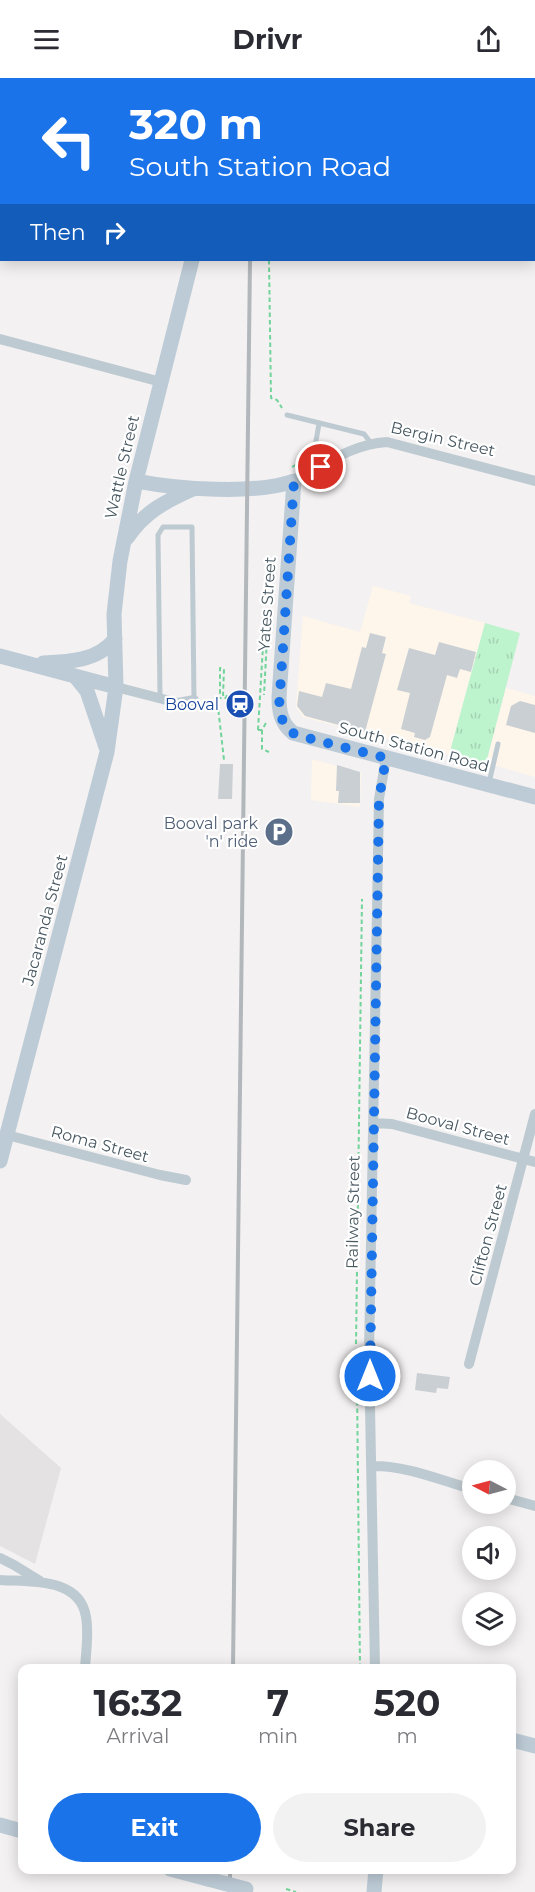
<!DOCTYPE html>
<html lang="en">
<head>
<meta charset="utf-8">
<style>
	:root { --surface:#fff; --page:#f2f2f3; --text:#2b2b33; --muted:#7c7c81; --accent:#1a73e8 }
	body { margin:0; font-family:Montserrat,sans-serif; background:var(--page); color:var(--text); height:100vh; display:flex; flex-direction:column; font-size:22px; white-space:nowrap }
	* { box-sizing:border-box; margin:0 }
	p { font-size:20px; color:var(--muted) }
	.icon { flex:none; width:33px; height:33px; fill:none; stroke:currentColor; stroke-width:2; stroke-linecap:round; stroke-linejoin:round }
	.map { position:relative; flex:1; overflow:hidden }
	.panel { position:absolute; left:18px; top:1586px; width:498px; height:210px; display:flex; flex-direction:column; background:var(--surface); border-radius:12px; box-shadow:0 3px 15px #0003 }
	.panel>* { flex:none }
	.banner { position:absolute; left:0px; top:0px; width:536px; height:183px; box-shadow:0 3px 15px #0003; background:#1a73e8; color:#fff; overflow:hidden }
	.needle { width:39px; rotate:276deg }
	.controls { position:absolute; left:462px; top:1382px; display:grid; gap:12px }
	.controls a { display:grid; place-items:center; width:54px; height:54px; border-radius:50%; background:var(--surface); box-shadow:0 3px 15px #0003; font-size:30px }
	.pin { position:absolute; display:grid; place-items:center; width:51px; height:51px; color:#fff; margin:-26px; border:3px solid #fff; border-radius:50%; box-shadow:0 2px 6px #0007 }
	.me { position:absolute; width:66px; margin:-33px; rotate:0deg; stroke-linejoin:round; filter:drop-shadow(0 0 4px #0008) }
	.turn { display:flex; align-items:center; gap:21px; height:126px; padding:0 30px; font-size:27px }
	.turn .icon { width:78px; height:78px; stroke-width:2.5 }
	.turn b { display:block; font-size:42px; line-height:51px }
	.then { display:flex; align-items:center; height:57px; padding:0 30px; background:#0003; gap:12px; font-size:22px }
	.eta { display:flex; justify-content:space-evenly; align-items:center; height:102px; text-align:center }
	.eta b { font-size:36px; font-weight:700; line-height:42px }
	.button { display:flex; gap:12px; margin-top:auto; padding:12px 30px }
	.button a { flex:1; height:69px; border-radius:36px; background:var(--accent); color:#fff; font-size:24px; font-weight:700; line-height:69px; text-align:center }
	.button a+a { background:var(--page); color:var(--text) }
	header { display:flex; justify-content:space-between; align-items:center; height:78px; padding:0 30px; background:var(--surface); font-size:27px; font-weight:700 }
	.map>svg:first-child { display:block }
	.commercial { fill:#fef6ea }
	.education { fill:#e4e2e3 }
	.grass { fill:url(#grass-tufts) }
	.building { fill:#cacfd4 }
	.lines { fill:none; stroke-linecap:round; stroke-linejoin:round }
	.path { stroke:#72d49b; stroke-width:2; stroke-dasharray:4.5 3; stroke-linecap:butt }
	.lane { stroke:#becad1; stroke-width:5 }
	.street { stroke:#becad1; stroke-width:10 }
	.secondary { stroke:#bdcbd6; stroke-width:15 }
	.rail { stroke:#b2b7bc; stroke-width:4 }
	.secondary-bridge { stroke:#bdcbd6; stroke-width:15 }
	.route { stroke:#1a73e8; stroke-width:10; stroke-dasharray:0 18 }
	.labels { text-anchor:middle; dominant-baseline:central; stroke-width:4.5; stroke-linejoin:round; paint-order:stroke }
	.street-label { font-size:16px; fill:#475760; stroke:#fff }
	.transit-label { font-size:16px; fill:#164399; stroke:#fff; text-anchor:end }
	.service-label { font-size:16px; fill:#4e5e75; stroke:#fff; text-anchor:end }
</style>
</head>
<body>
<header><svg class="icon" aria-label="menu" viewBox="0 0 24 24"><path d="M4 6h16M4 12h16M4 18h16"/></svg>Drivr<svg class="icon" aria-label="share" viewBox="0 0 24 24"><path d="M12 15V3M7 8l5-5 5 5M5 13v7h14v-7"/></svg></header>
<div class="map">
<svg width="535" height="1814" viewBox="0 0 535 1814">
	<defs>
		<pattern id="grass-tufts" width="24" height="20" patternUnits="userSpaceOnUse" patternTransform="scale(1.5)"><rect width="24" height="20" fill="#bdf3cd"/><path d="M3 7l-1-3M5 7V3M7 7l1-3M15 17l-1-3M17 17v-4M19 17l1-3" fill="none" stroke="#a4d2b3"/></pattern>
	</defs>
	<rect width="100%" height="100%" fill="#f3f1f1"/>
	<!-- commercial -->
	<path class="commercial" d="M 373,508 L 411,518 L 409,525 L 485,545 L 449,677 L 303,639 L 296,629 L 303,538 L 360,554 Z
		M 506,610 L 535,618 L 535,699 L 486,685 Z
		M 312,681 L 361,695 L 360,729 L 311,722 Z"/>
	<!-- education -->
	<path class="education" d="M 0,1336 L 61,1390 L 35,1486 L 0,1468 Z"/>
	<!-- grass -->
	<path class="grass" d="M 485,545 L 520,555 L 486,685 L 449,677 Z"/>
	<!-- building -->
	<path class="building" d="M 370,555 L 386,559 L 382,575 L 386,576 L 365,654 L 305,638 L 297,628 L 299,613 L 322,619 L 326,605 L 351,611 L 362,569 L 366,570 Z
		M 439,564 L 476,574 L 471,594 L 460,591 L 457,600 L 447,597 L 430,659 L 425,662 L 414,659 L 415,655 L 401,651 L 410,615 L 397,612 L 409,570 L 435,577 Z
		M 520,623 L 535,627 L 535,655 L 506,647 L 511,628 Z
		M 220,686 L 233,686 L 232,721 L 218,721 Z
		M 337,687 L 360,694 L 360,725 L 338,725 L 339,713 L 336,713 Z
		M 417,1295 L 450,1299 L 448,1311 L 437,1310 L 436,1315 L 415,1312 Z"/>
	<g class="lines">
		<!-- path -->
		<path class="path" d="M 274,2 L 274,0
			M 269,182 L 271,320 L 277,322 L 282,330
			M 292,389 L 308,380
			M 263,560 L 267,560 L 264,617
			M 217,620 L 226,620 L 227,617 L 223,617 L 224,591 L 220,590 L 220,617 L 217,620 L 224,682
			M 258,652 L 265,534 L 268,534 L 267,556 L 270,556
			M 258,652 L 262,652 L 267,643
			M 262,652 L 262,671 L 269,674
			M 356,1266 L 362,821
			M 357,1308 L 360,1590
			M 286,1811 L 296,1814"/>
		<!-- lane -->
		<path class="lane" d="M 287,337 L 364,356 L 371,365
			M 319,346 L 314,374 L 320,387
			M 160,619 L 158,457 L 163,449 L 192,449 L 194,622
			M 489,705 L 498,666"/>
		<!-- street -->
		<path class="street" d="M 0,31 L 2,31
			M 534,172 L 535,173
			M 0,261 L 161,304
			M 294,403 C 324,387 352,366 387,364 L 535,403
			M 116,609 L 178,625 L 194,622
			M 373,1045 L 392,1046 L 535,1084
			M 7,1057 L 160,1097 L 186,1102
			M 469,1286 L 535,1036
			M 371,1388 C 405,1387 440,1402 472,1411
			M 506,1420 L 535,1428
			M 0,1480 L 14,1487 L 40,1503
			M 0,1502 C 29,1504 80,1499 86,1539 C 89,1555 86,1574 85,1590
			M 375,1590 L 369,1276 L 379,721 L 386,680"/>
		<!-- secondary -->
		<path class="secondary" d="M 207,0 L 207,2
			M 136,403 C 177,411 255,417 294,403 L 279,619 C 279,634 281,645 293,655 L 535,719
			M 127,460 C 144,434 166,423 193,411
			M 0,578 L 116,609
			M 43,585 C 69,584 98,583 115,561
			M 75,598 L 87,613 L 106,669
			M 0,1083 L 107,674 L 116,609 L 114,536 L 120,483 L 136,403 L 192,182
			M 512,1662 L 535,1668
			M 0,1747 L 22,1753
			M 170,1791 L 208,1801
			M 374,1814 L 376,1791"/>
		<!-- rail -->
		<path class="rail" d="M 252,2 L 252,0
			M 233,1590 L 250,182
			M 230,1814 L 230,1791"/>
		<!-- secondary-bridge -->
		<path class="secondary-bridge" d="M 208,1801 L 246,1811"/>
	</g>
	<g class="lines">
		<!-- route -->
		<path class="route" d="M 321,389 L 294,403 L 279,630 C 281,642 286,651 296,657 L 386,680 L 379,721 L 370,1298"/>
	</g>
	<!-- icons -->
	<defs>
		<g id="station-disc" transform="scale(1.5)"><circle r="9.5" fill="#1a4fb4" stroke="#fff"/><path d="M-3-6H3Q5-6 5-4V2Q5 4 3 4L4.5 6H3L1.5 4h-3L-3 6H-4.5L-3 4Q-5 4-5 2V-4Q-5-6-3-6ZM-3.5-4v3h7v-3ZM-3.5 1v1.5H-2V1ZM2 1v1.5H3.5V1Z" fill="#fff"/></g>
		<g id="parking-disc" transform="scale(1.5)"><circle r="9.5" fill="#5c6f8a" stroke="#fff"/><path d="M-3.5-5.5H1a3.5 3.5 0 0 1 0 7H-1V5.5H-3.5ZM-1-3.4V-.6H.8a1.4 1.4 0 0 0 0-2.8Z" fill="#fff"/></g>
	</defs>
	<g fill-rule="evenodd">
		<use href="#station-disc" x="240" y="626"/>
		<use href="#parking-disc" x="279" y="754"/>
	</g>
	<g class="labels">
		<!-- street labels -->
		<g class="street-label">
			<text transform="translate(443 361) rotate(13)">Bergin Street</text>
			<text transform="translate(122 389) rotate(-77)">Wattle Street</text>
			<text transform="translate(267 526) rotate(-86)">Yates Street</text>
			<text transform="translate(414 669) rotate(15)">South Station Road</text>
			<text transform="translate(45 842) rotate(-75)">Jacaranda Street</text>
			<text transform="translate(458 1048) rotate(15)">Booval Street</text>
			<text transform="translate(100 1066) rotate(15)">Roma Street</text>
			<text transform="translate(353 1134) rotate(-89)">Railway Street</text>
			<text transform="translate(488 1157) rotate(-75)">Clifton Street</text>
		</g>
		<!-- transit labels -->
		<g class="transit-label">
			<text x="219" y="626">Booval</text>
		</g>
		<!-- service labels -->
		<g class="service-label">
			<text x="258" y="745">Booval park<tspan x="258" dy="18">'n' ride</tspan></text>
		</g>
	</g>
</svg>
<div class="controls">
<a><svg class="needle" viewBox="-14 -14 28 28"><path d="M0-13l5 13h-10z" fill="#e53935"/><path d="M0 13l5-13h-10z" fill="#7c7c81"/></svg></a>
<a><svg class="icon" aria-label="sound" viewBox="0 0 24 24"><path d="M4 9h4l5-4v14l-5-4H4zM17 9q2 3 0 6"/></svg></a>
<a><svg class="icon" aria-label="layers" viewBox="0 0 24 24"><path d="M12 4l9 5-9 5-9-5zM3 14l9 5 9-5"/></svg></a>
</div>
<div class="pin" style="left:321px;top:389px;background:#d93025"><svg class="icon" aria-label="arrive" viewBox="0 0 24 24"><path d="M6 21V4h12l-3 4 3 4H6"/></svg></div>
<svg class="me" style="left:370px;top:1298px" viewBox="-20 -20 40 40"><circle r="17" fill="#1a73e8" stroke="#fff" stroke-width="3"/><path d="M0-11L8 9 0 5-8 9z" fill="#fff"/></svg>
<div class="banner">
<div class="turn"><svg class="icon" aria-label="left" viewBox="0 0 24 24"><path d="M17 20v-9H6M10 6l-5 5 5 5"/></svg><div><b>320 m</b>South Station Road</div></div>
<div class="then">Then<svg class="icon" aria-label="right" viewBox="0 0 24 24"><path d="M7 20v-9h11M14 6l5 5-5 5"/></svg></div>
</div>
<section class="panel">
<div class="eta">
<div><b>16:32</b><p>Arrival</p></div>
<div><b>7</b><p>min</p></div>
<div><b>520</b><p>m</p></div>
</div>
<div class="button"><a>Exit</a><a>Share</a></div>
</section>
</div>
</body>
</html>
